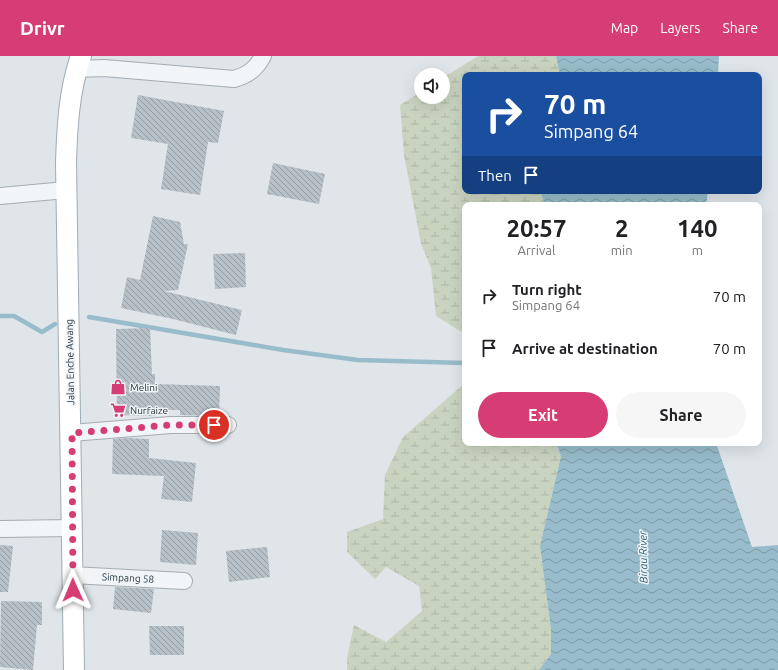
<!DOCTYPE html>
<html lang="en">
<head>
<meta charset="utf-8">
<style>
	:root { --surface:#fff; --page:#f6f6f6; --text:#202124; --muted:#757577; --accent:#d63d75 }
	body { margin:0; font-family:Ubuntu,sans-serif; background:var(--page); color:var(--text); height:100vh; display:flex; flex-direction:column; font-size:15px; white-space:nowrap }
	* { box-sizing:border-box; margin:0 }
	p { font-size:13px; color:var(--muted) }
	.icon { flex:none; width:22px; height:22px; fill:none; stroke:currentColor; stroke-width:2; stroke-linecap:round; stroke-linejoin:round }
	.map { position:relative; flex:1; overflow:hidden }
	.drawer { position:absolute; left:462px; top:146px; width:300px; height:244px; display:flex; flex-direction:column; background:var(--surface); border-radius:8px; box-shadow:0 4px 16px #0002 }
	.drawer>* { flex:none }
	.banner { position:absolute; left:462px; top:16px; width:300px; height:122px; border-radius:8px; box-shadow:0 4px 16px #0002; background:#1a4fa0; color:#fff; overflow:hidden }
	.controls { position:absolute; left:414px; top:12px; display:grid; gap:8px }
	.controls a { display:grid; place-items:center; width:36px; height:36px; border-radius:50%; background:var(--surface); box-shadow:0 4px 16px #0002; font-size:20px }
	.pin { position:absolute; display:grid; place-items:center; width:34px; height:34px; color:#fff; margin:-17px; border:2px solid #fff; border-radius:50%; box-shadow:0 1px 4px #0007 }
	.me { position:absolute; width:44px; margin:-22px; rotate:359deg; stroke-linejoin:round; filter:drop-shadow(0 0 3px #0008) }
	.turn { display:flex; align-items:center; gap:14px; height:84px; padding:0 16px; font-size:18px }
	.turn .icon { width:52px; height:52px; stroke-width:2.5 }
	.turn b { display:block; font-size:28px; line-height:34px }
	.then { display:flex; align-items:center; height:38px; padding:0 16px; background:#0003; gap:8px; font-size:15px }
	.eta { display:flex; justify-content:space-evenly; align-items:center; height:68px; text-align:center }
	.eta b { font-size:24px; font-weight:700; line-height:28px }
	.cta { display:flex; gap:8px; margin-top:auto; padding:8px 16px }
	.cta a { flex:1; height:46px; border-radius:24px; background:var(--accent); color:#fff; font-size:16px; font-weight:700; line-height:46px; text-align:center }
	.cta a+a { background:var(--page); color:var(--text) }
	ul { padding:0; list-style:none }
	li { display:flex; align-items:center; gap:12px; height:52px; padding:0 16px }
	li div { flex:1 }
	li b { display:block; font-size:15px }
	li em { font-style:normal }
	header { display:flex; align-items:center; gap:24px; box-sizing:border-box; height:56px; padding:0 20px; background:var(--accent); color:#fff }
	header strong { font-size:19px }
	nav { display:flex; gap:22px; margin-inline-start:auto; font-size:14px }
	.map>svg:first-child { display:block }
	.wetland { fill:url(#wetland-marsh) }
	.water { fill:url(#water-waves) }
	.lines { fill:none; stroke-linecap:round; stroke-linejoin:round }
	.stream { stroke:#98bccb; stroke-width:4.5 }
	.building { fill:url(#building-back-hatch) }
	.minor-casing { stroke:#a4adb3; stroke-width:18 }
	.major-casing { stroke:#9eadb6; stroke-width:22 }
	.minor { stroke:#f2f5f7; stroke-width:16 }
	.major { stroke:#fff; stroke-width:20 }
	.route { stroke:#d63d75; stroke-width:7; stroke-dasharray:0 12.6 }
	.labels { text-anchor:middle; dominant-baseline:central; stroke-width:3; stroke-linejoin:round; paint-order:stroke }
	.street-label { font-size:10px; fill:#273641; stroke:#eff4f7 }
	.poi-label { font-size:10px; fill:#273641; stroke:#eff4f7; text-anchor:start }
	.water-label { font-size:11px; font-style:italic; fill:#2f5f78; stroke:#eff4f7 }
</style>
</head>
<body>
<header>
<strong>Drivr</strong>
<nav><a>Map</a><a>Layers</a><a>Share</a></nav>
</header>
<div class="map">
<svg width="778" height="614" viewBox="0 0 778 614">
	<defs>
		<pattern id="wetland-marsh" width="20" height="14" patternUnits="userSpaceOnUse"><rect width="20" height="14" fill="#c9d4c0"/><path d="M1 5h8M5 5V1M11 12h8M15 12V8" fill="none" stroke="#adb7a6"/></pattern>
		<pattern id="water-waves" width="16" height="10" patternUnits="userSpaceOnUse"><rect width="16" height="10" fill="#98bccb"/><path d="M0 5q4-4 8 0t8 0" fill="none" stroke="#7c9aa6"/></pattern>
		<pattern id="building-back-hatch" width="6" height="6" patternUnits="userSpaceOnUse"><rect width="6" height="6" fill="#b6c0c6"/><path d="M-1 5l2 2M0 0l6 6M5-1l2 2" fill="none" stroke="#949da2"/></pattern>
	</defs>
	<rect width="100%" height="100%" fill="#dfe5e9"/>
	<!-- wetland -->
	<path class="wetland" d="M 478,0 L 556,0 L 560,19 L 465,19 L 465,135 L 540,135 L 545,149 L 465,149 L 465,278 L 436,260 L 431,212 L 421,188 L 404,99 L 400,49 L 421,36 L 421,41 L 443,41 L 443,22 Z
		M 465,327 L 465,387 L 556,387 L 561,400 L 540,490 L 551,574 L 551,598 L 539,614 L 347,614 L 347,602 L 354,569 L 386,586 L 422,555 L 419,530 L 386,511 L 375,523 L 347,496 L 347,476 L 383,463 L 385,419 L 403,381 Z"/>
	<!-- water -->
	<path class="water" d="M 556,0 L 719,0 L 718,19 L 560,19 Z
		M 540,135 L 708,135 L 706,149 L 545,149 Z
		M 556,387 L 716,387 L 752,491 L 778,489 L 778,614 L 539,614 L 551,598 L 551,574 L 540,490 L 561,400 Z"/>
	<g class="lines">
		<!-- stream -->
		<path class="stream" d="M 0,260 L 14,260 L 42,276 L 55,268
			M 89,261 L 283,294 L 358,304 L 465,307"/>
	</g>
	<!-- building -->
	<path class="building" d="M 138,39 L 224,55 L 218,87 L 208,86 L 200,139 L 161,133 L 168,88 L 131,82 Z
		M 273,107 L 325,118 L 319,148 L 267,138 Z
		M 153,160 L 180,166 L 184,188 L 188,188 L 178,234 L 164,235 L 242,254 L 236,279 L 173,263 L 121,252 L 127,221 L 140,224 Z
		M 245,197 L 246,231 L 215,233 L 213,198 Z
		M 150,272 L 152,318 L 155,318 L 155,328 L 220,330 L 219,360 L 180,359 L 180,354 L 155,354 L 155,360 L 117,359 L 116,273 Z
		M 127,382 L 149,383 L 149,402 L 196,407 L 192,446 L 161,443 L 164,420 L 112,418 L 113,383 Z
		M 162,474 L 198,477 L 196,509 L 160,506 Z
		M 0,489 L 13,490 L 8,536 L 0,536 Z
		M 267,491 L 270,521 L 229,526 L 226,495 Z
		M 115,531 L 154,533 L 151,557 L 113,553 Z
		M 1,545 L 42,546 L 42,569 L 37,569 L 33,614 L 0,611 Z
		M 149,570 L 184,570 L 184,599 L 150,599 Z"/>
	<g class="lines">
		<!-- minor casing -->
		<g class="minor-casing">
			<path id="minor" d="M 76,13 L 104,12 L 234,23 C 248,19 256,13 263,0
				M 0,140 L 66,134
				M 71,377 L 171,369 L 228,369
				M 0,473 L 72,472
				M 72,519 L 184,525"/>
		</g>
		<!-- major casing -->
		<g class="major-casing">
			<path id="major" d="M 74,614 L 66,107 C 67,72 69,34 81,0"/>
		</g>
		<!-- minor -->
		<use href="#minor" class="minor"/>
		<!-- major -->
		<use href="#major" class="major"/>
	</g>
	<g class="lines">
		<!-- route -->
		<path class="route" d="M 73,534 L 72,377 L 171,369 L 214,369"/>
	</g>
	<!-- icons -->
	<defs>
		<g id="shop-bare" transform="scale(1.2)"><path d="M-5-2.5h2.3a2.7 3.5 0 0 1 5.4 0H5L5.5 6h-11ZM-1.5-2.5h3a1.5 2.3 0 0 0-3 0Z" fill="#d63d75" stroke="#eff4f7" stroke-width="2.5" paint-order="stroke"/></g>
		<g id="supermarket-bare" transform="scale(1.2)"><path d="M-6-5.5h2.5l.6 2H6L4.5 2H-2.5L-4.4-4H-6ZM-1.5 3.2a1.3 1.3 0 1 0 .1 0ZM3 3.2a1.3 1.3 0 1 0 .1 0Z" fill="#d63d75" stroke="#eff4f7" stroke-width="2.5" paint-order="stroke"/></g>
	</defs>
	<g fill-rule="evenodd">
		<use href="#shop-bare" x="118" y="331"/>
		<use href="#supermarket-bare" x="118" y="354"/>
	</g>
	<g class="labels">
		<!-- street labels -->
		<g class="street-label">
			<text transform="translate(70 306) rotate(-91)">Jalan Enche Awang</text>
			<text transform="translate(128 522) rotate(3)">Simpang 58</text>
		</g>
		<!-- poi labels -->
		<g class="poi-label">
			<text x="130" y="331">Melini</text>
			<text x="130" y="354">Nurfaize</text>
		</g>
		<!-- water labels -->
		<g class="water-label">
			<text transform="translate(643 501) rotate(-91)">Birau River</text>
		</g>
	</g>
</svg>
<div class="controls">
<a><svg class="icon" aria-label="sound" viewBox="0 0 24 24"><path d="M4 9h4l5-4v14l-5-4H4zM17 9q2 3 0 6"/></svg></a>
</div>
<div class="pin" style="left:214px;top:369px;background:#d93025"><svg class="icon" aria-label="arrive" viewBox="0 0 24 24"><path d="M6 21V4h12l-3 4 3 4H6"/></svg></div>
<svg class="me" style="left:73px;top:534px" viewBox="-20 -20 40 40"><path d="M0-17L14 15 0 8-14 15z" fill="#d63d75" stroke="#fff" stroke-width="4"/></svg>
<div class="banner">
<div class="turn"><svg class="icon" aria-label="right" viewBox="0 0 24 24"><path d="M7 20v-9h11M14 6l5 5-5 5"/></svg><div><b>70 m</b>Simpang 64</div></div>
<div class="then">Then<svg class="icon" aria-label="arrive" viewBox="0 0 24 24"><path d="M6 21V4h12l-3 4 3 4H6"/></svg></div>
</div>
<section class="drawer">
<div class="eta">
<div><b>20:57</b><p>Arrival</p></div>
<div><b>2</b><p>min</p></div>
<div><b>140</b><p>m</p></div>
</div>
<ul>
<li><svg class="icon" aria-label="right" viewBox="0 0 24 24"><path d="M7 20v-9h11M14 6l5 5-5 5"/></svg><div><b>Turn right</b><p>Simpang 64</p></div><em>70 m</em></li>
<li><svg class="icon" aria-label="arrive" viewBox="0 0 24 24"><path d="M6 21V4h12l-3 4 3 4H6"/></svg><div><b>Arrive at destination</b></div><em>70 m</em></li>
</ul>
<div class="cta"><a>Exit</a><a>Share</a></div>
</section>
</div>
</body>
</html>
